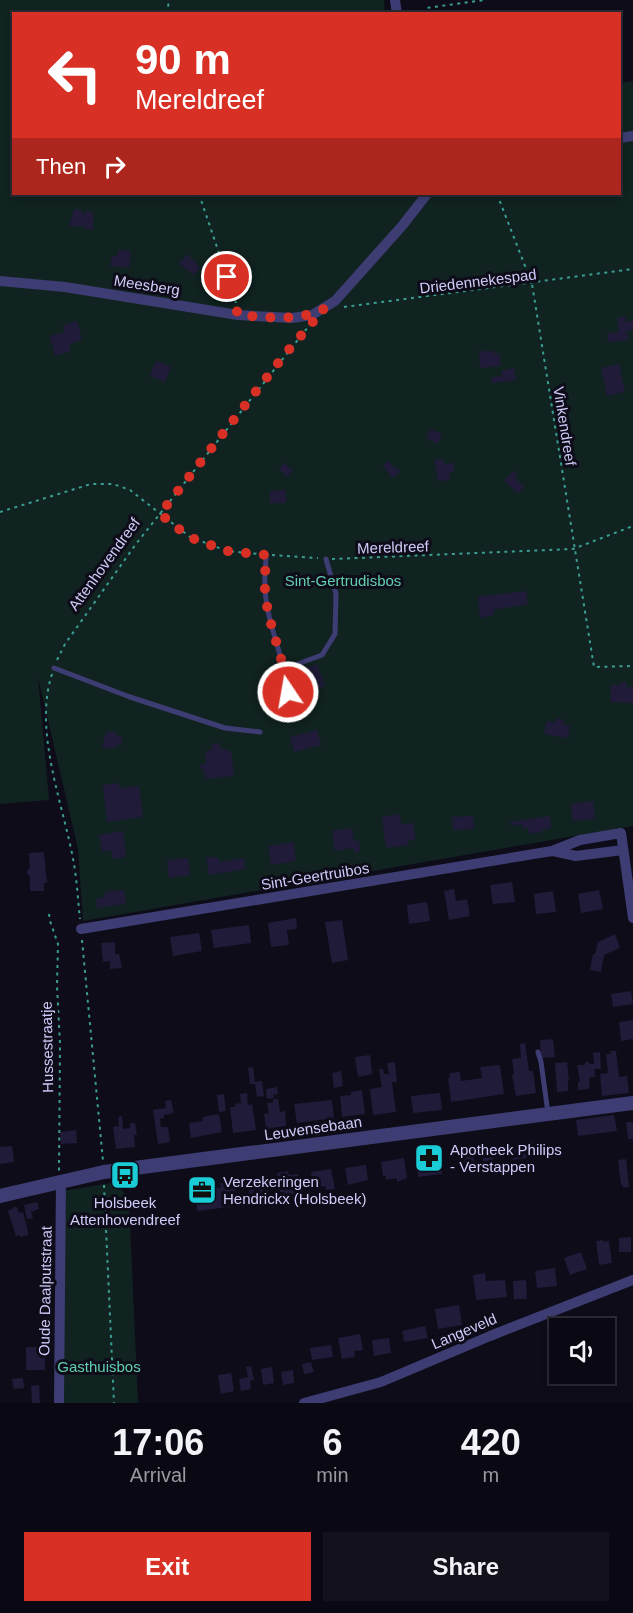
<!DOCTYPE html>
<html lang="en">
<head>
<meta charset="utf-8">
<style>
	:root { --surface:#0a0913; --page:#13121c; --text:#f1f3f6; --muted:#999aa0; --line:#2a2a33; --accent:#d93025 }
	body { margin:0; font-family:Helvetica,sans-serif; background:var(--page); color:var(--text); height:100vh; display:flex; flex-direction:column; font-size:22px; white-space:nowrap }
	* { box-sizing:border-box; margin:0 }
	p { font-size:20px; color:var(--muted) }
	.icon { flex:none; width:33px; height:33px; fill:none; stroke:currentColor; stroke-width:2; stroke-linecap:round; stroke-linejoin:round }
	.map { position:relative; height:1403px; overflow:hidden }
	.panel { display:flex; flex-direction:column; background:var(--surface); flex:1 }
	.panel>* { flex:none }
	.hud { position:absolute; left:12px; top:12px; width:609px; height:183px; border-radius:0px; box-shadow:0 3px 9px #0003,0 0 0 2px var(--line); background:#d93025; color:#fff; overflow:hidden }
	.tools { position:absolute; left:549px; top:1318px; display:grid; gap:12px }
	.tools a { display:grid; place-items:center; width:66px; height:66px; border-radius:0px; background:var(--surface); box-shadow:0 3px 9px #0003,0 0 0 2px var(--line); font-size:30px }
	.pin { position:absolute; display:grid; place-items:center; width:51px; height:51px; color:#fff; margin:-26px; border:3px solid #fff; border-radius:50%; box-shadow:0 2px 6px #0007 }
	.me { position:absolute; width:66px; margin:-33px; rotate:348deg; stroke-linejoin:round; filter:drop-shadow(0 0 4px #0008) }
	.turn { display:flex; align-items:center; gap:21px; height:126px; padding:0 24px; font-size:27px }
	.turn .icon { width:78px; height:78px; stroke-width:2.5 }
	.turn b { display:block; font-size:42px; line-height:51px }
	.then { display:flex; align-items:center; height:57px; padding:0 24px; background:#0003; gap:12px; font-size:22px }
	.eta { display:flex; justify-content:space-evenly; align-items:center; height:102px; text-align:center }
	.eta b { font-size:36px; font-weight:700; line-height:42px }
	.button { display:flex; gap:12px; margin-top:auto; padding:12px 24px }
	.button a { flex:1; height:69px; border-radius:0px; background:var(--accent); color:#fff; font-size:24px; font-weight:700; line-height:69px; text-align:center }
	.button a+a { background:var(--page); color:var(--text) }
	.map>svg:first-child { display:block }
	.green { fill:#102321 }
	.building { fill:#1f1b38 }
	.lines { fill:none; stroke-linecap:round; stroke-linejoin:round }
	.path { stroke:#3a9e93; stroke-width:2; stroke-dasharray:3 4.5; stroke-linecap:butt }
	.service { stroke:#3d3d73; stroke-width:5 }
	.minor { stroke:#3d3d73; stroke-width:10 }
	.tertiary { stroke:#3d3d73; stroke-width:14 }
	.route { stroke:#d93025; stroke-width:10; stroke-dasharray:0 18 }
	.labels { text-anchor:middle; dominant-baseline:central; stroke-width:6; stroke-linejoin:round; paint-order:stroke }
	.street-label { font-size:15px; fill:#cecbf9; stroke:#0e0c19 }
	.park-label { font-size:15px; fill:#61cfae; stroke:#0e0c19 }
	.poi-label { font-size:15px; fill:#cecbf9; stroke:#0e0c19; text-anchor:start }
</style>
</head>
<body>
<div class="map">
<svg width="633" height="1403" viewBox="0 0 633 1403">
	<rect width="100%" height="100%" fill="#0e0c19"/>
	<!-- green -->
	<path class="green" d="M 0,0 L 384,0 L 385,13 L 14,14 L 14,194 L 620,194 L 620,83 L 633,81 L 633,826 L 83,921 L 78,849 L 38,677 L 49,800 L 0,804 Z
		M 117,1182 L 129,1201 L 138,1403 L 62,1403 L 63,1191 Z"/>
	<!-- building -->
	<path class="building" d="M 74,209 L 82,210 L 82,214 L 84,214 L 85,211 L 93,212 L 93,230 L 84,228 L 84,226 L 69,226 Z
		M 118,250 L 131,251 L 129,268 L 110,266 L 112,256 L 117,256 Z
		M 187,254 L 200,267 L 194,275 L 179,264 Z
		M 625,316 L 626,322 L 633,321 L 633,330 L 627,331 L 628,340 L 608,342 L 607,333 L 619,332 L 617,318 Z
		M 77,321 L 82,340 L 69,344 L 71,351 L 55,356 L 50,336 L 65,332 L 63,325 Z
		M 479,351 L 494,351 L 494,354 L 499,353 L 501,366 L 480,368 Z
		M 156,361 L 171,367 L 165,382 L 150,376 Z
		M 619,364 L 625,392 L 607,396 L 601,368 Z
		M 514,368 L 516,380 L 492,383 L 492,377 L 502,376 L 501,371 Z
		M 431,429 L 442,434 L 437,444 L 426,438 Z
		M 444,459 L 444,464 L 454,463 L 454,472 L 449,473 L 450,480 L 438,481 L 434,460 Z
		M 389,461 L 394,468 L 396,467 L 400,472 L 392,478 L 383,465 Z
		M 284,463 L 293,471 L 288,477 L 279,470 Z
		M 513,471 L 518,475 L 515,478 L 524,487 L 518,493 L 504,481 Z
		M 285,490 L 286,503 L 270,503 L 270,491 Z
		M 526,591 L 528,604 L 493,610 L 494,615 L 480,618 L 478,597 Z
		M 317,664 L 325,686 L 312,691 L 310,687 L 302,690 L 301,686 L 297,688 L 292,685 L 290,680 L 292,674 Z
		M 620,682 L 626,682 L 626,687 L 633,687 L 633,703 L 611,702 L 611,685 L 620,685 Z
		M 556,718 L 564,720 L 563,724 L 570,726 L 568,738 L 544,734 L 547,721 L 555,723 Z
		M 317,730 L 321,745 L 294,752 L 290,737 Z
		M 106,732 L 117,732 L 117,736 L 122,736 L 121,745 L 116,745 L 116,748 L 102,748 Z
		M 220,743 L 220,749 L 226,749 L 227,751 L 231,751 L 234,776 L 205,779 L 204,769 L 200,769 L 200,765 L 206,764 L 205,754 L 207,751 L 212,750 L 211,744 Z
		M 119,783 L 119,788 L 139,786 L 143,817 L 107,822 L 103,785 Z
		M 593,801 L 595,819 L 573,821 L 571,804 Z
		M 400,814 L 401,824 L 413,823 L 416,839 L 408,841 L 408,845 L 386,848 L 382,817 Z
		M 473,816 L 474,829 L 453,830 L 452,817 Z
		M 550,816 L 551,828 L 542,830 L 542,832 L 529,834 L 528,828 L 523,829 L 522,824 L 511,826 L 510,822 Z
		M 352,828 L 354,841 L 359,840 L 360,852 L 354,853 L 354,848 L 335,851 L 332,831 Z
		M 123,831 L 126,857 L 113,859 L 112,850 L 102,852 L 99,835 Z
		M 293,842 L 296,861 L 271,865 L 268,846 Z
		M 44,852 L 47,883 L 44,883 L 44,891 L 30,891 L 30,877 L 26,872 L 30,868 L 29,853 Z
		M 218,857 L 219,862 L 244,858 L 245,869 L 209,875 L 206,858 Z
		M 188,858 L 190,875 L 169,878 L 167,860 Z
		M 512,882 L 515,902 L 493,904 L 490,885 Z
		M 454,889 L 456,901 L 467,899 L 470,916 L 449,920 L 444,891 Z
		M 124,890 L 126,904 L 97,908 L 96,899 L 105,897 L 105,892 Z
		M 599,890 L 603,909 L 581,913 L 578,894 Z
		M 553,891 L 556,912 L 536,914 L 534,894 Z
		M 427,902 L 430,921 L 409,924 L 407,905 Z
		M 296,918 L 297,929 L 287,930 L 289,945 L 271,947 L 268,923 Z
		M 342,920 L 348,960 L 332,963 L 325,922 Z
		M 249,925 L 251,943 L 214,948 L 211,930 Z
		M 199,933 L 202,951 L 173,956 L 170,937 Z
		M 615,934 L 620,948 L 604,955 L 601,972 L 590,970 L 593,954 L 595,954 L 598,942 Z
		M 115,942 L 115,954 L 119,954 L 122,968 L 110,969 L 110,961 L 103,962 L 101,943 Z
		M 631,991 L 633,1004 L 613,1007 L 611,994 Z
		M 633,1020 L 633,1039 L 621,1041 L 619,1022 Z
		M 553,1039 L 555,1057 L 541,1058 L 540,1040 Z
		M 525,1043 L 529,1071 L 533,1071 L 536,1093 L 516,1096 L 512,1075 L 514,1075 L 512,1059 L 521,1058 L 520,1044 Z
		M 610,1051 L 616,1051 L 619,1077 L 627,1076 L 629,1093 L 602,1096 L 600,1074 L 608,1073 L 606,1054 L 611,1054 Z
		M 600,1052 L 601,1069 L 594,1069 L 595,1077 L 590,1077 L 589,1089 L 578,1090 L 578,1082 L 580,1082 L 577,1065 L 585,1065 L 585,1062 L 589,1062 L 589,1064 L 594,1064 L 593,1053 Z
		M 370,1055 L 372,1074 L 358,1077 L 355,1057 Z
		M 395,1062 L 397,1082 L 392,1082 L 396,1112 L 373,1115 L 370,1089 L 382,1087 L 379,1069 L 383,1069 L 384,1074 L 389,1074 L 387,1063 Z
		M 567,1062 L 569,1081 L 568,1081 L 568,1091 L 557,1092 L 555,1063 Z
		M 500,1065 L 504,1094 L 451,1102 L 448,1078 L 450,1078 L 449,1073 L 460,1072 L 461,1081 L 482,1078 L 480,1067 Z
		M 253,1067 L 255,1082 L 262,1081 L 264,1096 L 257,1097 L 255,1084 L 250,1084 L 248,1068 Z
		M 341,1071 L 343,1086 L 334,1088 L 332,1073 Z
		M 277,1087 L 278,1094 L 273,1095 L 274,1098 L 267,1099 L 266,1089 Z
		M 362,1090 L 365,1114 L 342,1117 L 340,1096 L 351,1095 L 351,1092 Z
		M 247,1093 L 248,1105 L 252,1104 L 256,1130 L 233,1133 L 230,1107 L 235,1107 L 235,1104 L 241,1103 L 240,1094 Z
		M 440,1093 L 442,1110 L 413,1113 L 411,1096 Z
		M 224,1094 L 226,1111 L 219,1112 L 217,1095 Z
		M 273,1099 L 278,1099 L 280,1112 L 285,1111 L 286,1126 L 266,1129 L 264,1114 L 269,1113 L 267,1103 L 273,1103 Z
		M 171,1100 L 174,1113 L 164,1115 L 164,1118 L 160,1119 L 161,1127 L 168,1127 L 170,1142 L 158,1144 L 153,1110 L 166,1108 L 165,1101 Z
		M 332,1100 L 334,1118 L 297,1123 L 294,1104 Z
		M 219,1114 L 222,1132 L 191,1138 L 189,1123 L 203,1121 L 202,1117 Z
		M 614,1115 L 617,1131 L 578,1136 L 576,1120 Z
		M 122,1116 L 123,1129 L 130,1128 L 130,1123 L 135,1123 L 137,1135 L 134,1135 L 135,1147 L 116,1149 L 113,1127 L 119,1126 L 118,1117 Z
		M 626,1122 L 633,1122 L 633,1139 L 628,1139 Z
		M 76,1130 L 77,1143 L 61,1144 L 60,1132 Z
		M 533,1141 L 535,1157 L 513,1160 L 511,1144 Z
		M 12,1146 L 14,1162 L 0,1164 L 0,1147 Z
		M 491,1146 L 495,1170 L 484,1171 L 482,1147 Z
		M 469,1148 L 470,1155 L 473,1154 L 475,1170 L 468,1171 L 467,1165 L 461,1166 L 459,1150 Z
		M 433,1152 L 437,1153 L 439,1158 L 439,1170 L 441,1169 L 442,1174 L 418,1177 L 415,1154 Z
		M 404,1158 L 407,1178 L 397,1182 L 397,1178 L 386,1180 L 386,1176 L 383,1176 L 381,1162 Z
		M 626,1159 L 629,1187 L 623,1188 L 623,1185 L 621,1185 L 618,1160 Z
		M 366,1165 L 368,1180 L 348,1185 L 345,1168 Z
		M 331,1169 L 335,1189 L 326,1190 L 326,1186 L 313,1188 L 311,1172 Z
		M 288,1171 L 289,1175 L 298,1174 L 300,1194 L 288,1195 L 283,1192 L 280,1192 L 277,1173 Z
		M 269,1177 L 270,1189 L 268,1190 L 269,1195 L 250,1198 L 248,1183 L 261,1183 L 260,1179 Z
		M 234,1182 L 237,1206 L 197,1211 L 195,1187 L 208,1185 L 209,1193 L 213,1192 L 214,1185 L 217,1188 L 221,1188 L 220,1183 Z
		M 37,1202 L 39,1209 L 31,1212 L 33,1218 L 27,1219 L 24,1205 Z
		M 15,1207 L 17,1207 L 19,1213 L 23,1212 L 29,1235 L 20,1237 L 20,1235 L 16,1236 L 8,1211 Z
		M 631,1237 L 631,1252 L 619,1252 L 619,1238 Z
		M 603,1240 L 604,1242 L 609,1241 L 612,1263 L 599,1265 L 596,1241 Z
		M 581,1252 L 587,1269 L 570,1275 L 564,1258 Z
		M 555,1268 L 557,1286 L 537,1288 L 535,1271 Z
		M 485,1273 L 486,1281 L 505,1280 L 507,1297 L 476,1300 L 473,1275 Z
		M 526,1280 L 527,1299 L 514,1299 L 513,1281 Z
		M 459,1305 L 462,1325 L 438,1329 L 435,1309 Z
		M 425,1326 L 428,1338 L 404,1342 L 402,1331 Z
		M 360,1334 L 363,1350 L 354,1351 L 355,1357 L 342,1359 L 338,1338 Z
		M 389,1338 L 391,1353 L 374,1356 L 372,1340 Z
		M 331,1345 L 333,1357 L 312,1360 L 310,1348 Z
		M 26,1347 L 45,1347 L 45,1370 L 26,1370 Z
		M 311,1362 L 314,1372 L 304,1374 L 302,1364 Z
		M 251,1366 L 254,1380 L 250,1381 L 251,1389 L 241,1391 L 239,1379 L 248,1377 L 246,1367 Z
		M 272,1367 L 274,1383 L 263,1385 L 261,1369 Z
		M 293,1370 L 294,1383 L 283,1385 L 281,1372 Z
		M 231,1373 L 234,1391 L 221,1394 L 218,1375 Z
		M 23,1378 L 24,1388 L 14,1389 L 12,1379 Z
		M 39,1385 L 40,1403 L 32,1403 L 31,1386 Z"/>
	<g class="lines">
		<!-- path -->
		<path class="path" d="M 167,14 L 169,0
			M 426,14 L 426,8 L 485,0
			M 199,194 L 236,303
			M 497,194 L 532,284 L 594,667 L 633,666
			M 344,307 L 633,269
			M 0,512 L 91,484 L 113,484 L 130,490 L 190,537 L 227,551 L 258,554
			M 272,555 L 318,558
			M 332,559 L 573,549 L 633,526
			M 57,660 L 65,644 L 136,544 L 308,327
			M 52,674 C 33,732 64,806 74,864 C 77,882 78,901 80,919
			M 49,914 L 50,921 L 58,944 L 57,986 L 60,1044 L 59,1172
			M 82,940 L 103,1161
			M 104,1185 L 114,1403"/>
		<!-- service -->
		<path class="service" d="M 266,555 C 266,566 264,578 265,589 C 267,624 284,657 288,692
			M 54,668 L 130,697 L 225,728 L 260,732
			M 284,669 L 322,655 L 335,634 L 336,594 L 326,559
			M 538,1052 L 541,1062 L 548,1113"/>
		<!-- minor -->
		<path class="minor" d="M 395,0 L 397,14
			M 620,138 L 633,136
			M 0,281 L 65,287 L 238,315 L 292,318 L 312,315 L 335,301 L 402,226 L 427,194
			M 553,851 L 576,856 L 623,850
			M 81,929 L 552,851 L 580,840 L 621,833 L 633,918
			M 59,1403 L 61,1180
			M 304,1403 L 381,1382 L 490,1336 L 633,1280"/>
		<!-- tertiary -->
		<path class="tertiary" d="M 0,1196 L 104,1172 L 633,1103"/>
	</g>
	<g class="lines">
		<!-- route -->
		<path class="route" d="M 227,277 L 238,315 C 267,317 297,322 324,309 L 286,353 L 160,514 L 189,537 L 227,551 L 266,555 C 266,566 264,578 265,589 C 267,624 284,657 288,692"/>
	</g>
	<!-- icons -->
	<defs>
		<g id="pharmacy-square" transform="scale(1.5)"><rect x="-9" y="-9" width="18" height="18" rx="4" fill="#1accd6" stroke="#0e0c19"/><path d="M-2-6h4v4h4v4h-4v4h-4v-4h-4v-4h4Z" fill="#111"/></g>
		<g id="bus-square" transform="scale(1.5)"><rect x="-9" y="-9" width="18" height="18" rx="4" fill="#1accd6" stroke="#0e0c19"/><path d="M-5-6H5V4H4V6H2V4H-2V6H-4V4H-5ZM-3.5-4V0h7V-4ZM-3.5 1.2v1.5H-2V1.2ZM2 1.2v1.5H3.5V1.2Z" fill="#111"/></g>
		<g id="office-square" transform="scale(1.5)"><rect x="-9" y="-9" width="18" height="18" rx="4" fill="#1accd6" stroke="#0e0c19"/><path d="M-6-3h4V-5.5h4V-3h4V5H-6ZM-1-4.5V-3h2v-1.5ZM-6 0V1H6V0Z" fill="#111"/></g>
	</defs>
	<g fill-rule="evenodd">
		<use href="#pharmacy-square" x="429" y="1158"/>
		<use href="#bus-square" x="125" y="1175"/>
		<use href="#office-square" x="202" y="1190"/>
	</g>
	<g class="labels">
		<!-- street labels -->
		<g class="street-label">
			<text transform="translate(478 281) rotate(-7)">Driedennekespad</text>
			<text transform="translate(147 285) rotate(9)">Meesberg</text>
			<text transform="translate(565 426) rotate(81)">Vinkendreef</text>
			<text transform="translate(393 547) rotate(-2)">Mereldreef</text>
			<text transform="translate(104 564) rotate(-54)">Attenhovendreef</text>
			<text transform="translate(315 876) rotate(-9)">Sint-Geertruibos</text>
			<text transform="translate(47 1047) rotate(-91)">Hussestraatje</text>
			<text transform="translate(313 1128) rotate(-8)">Leuvensebaan</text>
			<text transform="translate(45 1291) rotate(-89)">Oude Daalputstraat</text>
			<text transform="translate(464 1331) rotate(-23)">Langeveld</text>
		</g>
		<!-- park labels -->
		<g class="park-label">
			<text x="343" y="580">Sint-Gertrudisbos</text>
			<text x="99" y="1366">Gasthuisbos</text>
		</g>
		<!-- poi labels -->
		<g class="poi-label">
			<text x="450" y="1149">Apotheek Philips<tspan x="450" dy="17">- Verstappen</tspan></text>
			<text x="223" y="1181">Verzekeringen<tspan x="223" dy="17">Hendrickx (Holsbeek)</tspan></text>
			<text x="125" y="1202" text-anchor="middle">Holsbeek<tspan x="125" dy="17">Attenhovendreef</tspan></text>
		</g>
	</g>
</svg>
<div class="tools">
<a><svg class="icon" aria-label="sound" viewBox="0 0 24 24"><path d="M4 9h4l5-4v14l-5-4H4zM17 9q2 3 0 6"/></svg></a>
</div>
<div class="pin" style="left:227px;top:277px;background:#d93025"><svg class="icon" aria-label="arrive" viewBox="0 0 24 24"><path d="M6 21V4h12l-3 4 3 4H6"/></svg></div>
<svg class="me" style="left:288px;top:692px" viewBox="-20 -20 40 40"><circle r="17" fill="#d93025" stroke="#fff" stroke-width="3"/><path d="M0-11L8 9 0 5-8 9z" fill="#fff"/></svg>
<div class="hud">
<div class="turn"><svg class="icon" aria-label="left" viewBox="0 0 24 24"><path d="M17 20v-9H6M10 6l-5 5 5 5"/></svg><div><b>90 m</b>Mereldreef</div></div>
<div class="then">Then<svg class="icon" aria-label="right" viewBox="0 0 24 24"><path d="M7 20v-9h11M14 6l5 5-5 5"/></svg></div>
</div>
</div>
<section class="panel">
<div class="eta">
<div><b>17:06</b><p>Arrival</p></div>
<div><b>6</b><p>min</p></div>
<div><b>420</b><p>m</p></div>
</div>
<div class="button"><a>Exit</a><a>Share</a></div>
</section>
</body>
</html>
